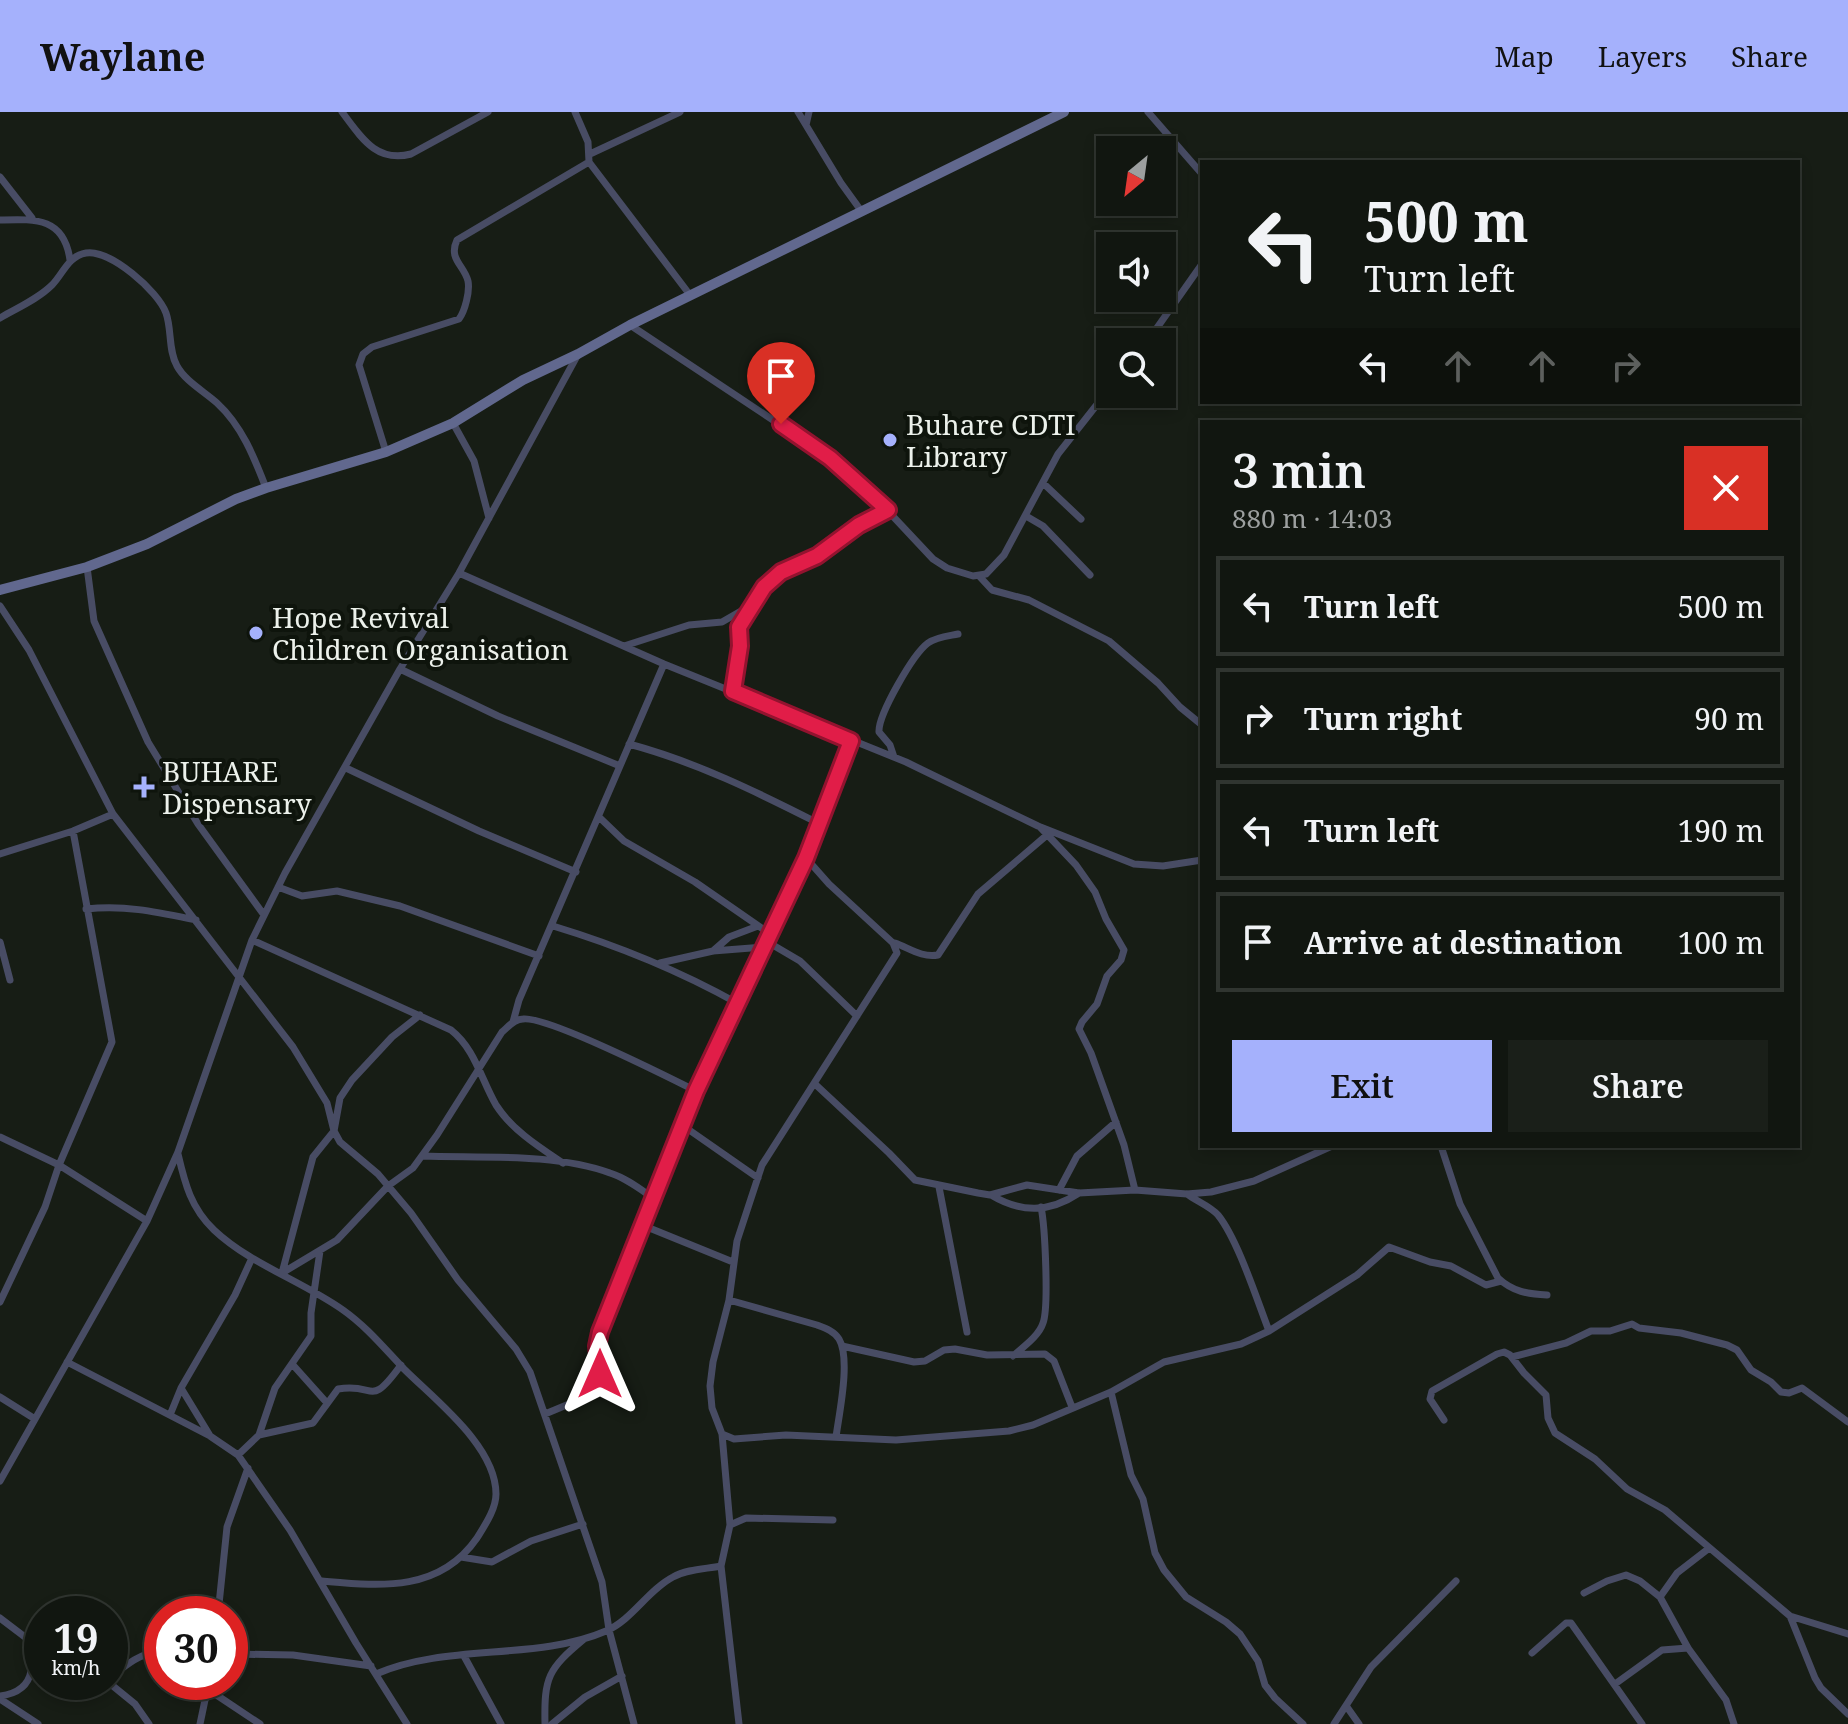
<!DOCTYPE html>
<html lang="en">
<head>
<meta charset="utf-8">
<style>
	:root { --surface:#111610; --page:#1a1f19; --text:#f1f3f6; --muted:#9c9f9f; --line:#303530; --accent:#a5b1fc }
	body { margin:0; font-family:"Noto Serif",serif; background:var(--page); color:var(--text); height:100vh; display:flex; flex-direction:column; font-size:30px; white-space:nowrap }
	* { box-sizing:border-box; margin:0 }
	p { font-size:26px; color:var(--muted) }
	.icon { flex:none; width:44px; height:44px; fill:none; stroke:currentColor; stroke-width:2; stroke-linecap:round; stroke-linejoin:round }
	.map { position:relative; flex:1; overflow:hidden }
	.side { position:absolute; left:1200px; top:308px; width:600px; height:728px; display:flex; flex-direction:column; background:var(--surface); border-radius:0px; box-shadow:0 4px 12px #0003,0 0 0 2px var(--line) }
	.side>* { flex:none }
	.hud { position:absolute; left:1200px; top:48px; width:600px; height:244px; border-radius:0px; box-shadow:0 4px 12px #0003,0 0 0 2px var(--line); background:#111610; color:var(--text); overflow:hidden }
	.needle { width:52px; rotate:209deg }
	.tools { position:absolute; left:1096px; top:24px; display:grid; gap:16px }
	.tools a { display:grid; place-items:center; width:80px; height:80px; border-radius:0px; background:var(--surface); box-shadow:0 4px 12px #0003,0 0 0 2px var(--line); font-size:40px }
	.speed { position:absolute; left:24px; top:1484px; display:flex; gap:16px; font-size:40px; font-weight:700; text-align:center }
	.speed>* { display:grid; place-content:center; width:104px; height:104px; border-radius:50%; background:var(--surface); box-shadow:0 4px 12px #0003,0 0 0 2px var(--line); line-height:1 }
	.speed small { font-size:20px; font-weight:400 }
	.speed .limit { border:12px solid #d22; background:#fff; color:#111 }
	.pin { position:absolute; display:grid; place-items:center; width:68px; height:68px; color:#fff; margin:-82px -34px; border-radius:50% 50% 50% 0; rotate:-45deg; box-shadow:0 0 8px #0007 }
	.pin .icon { rotate:45deg }
	.me { position:absolute; width:88px; margin:-44px; rotate:0deg; stroke-linejoin:round; filter:drop-shadow(0 0 6px #0008) }
	.turn { display:flex; align-items:center; gap:28px; height:168px; padding:0 32px; font-size:36px }
	.turn .icon { width:104px; height:104px; stroke-width:2.5 }
	.turn b { display:block; font-size:56px; line-height:68px }
	.lanes { display:flex; align-items:center; height:76px; padding:0 32px; background:#0003; justify-content:center; gap:40px; direction:ltr }
	.lanes .off { opacity:.35 }
	.round { display:grid; place-items:center; flex:none; width:84px; height:84px; border-radius:0px; background:var(--page) }
	.headline { display:flex; align-items:center; justify-content:space-between; height:136px; padding:0 32px }
	h1 { font-size:48px; font-weight:600; line-height:60px }
	.action { display:flex; gap:16px; margin-top:auto; padding:16px 32px }
	.action a { flex:1; height:92px; border-radius:0px; background:var(--accent); color:#111; font-size:32px; font-weight:600; line-height:92px; text-align:center }
	.action a+a { background:var(--page); color:var(--text) }
	ul { padding:0; list-style:none }
	li { display:flex; align-items:center; gap:24px; height:100px; margin:0 16px 12px; padding:0 16px; border:4px solid var(--line); border-radius:0px }
	li div { flex:1 }
	li b { display:block; font-size:30px }
	li em { font-style:normal }
	header { display:flex; align-items:center; gap:48px; box-sizing:border-box; height:112px; padding:0 40px; background:var(--accent); color:#111 }
	header strong { font-size:38px }
	nav { display:flex; gap:44px; margin-inline-start:auto; font-size:28px }
	.map>svg:first-child { display:block }
	.lines { fill:none; stroke-linecap:round; stroke-linejoin:round }
	.minor { stroke:#484c64; stroke-width:7 }
	.secondary { stroke:#61688e; stroke-width:10 }
	.route-casing { stroke:#92132f; stroke-width:20 }
	.route { stroke:#e11d48; stroke-width:14 }
	.poi-dot { fill:#a5b1fc; stroke:#0e140c; stroke-width:3 }
	.labels { text-anchor:middle; dominant-baseline:central; stroke-width:8; stroke-linejoin:round; paint-order:stroke }
	.poi-label { font-size:28px; fill:#ecf1eb; stroke:#0e140c; text-anchor:start }
</style>
</head>
<body>
<header>
<strong>Waylane</strong>
<nav><a>Map</a><a>Layers</a><a>Share</a></nav>
</header>
<div class="map">
<svg width="1848" height="1612" viewBox="0 0 1848 1612">
	<rect width="100%" height="100%" fill="#171d15"/>
	<g class="lines">
		<!-- minor -->
		<path class="minor" d="M 342,0 C 361,25 376,51 411,42 L 488,0
			M 575,0 L 588,30 L 589,50 L 690,183
			M 798,0 L 841,71 L 862,100
			M 1148,0 L 1202,62
			M 806,13 L 809,0
			M 590,42 L 680,0
			M 0,65 L 32,106
			M 0,108 C 35,107 64,105 70,148
			M 0,206 C 17,196 38,187 52,173 C 63,162 68,144 86,141 C 110,137 158,179 166,201 C 172,218 168,238 177,254 C 185,269 205,280 217,291 C 242,314 254,345 266,376
			M 630,213 L 830,346 L 872,382 L 933,447 L 947,456 L 973,464 L 986,462 L 1004,443 L 1058,342 L 1110,276
			M 1147,230 L 1202,152
			M 453,311 L 474,349 L 489,406
			M 386,340 L 359,253 L 363,242 L 372,235 L 459,207 C 465,199 470,179 468,169 C 464,153 448,147 457,128 L 589,50
			M 1043,371 L 1081,407
			M 1026,404 L 1043,414 L 1090,463
			M 87,455 L 94,509 L 148,630 L 198,712 L 264,803
			M 459,461 L 664,552 L 906,650 L 1038,714 L 1134,752 L 1163,754 L 1202,748
			M 980,465 L 992,478 L 1029,488 L 1109,529 L 1158,571 L 1180,595 L 1202,613
			M 0,494 L 29,538 L 113,702 L 293,935 L 327,991 L 334,1019 L 340,1030 L 378,1062 L 411,1101 L 458,1168 L 516,1237 L 530,1260 L 602,1470 L 609,1518 L 634,1612
			M 624,534 L 689,513 L 722,510 L 748,495
			M 400,557 L 498,604 L 620,654
			M 733,579 L 740,534 L 739,515 L 764,475 L 781,460 L 809,448 L 859,413 L 888,398
			M 629,632 C 696,650 757,680 818,711
			M 894,645 L 890,633 L 879,620 C 878,603 913,542 928,531 C 936,525 948,524 958,522
			M 346,656 L 479,719 L 576,760
			M 599,705 L 624,729 L 695,770 L 770,822
			M 1040,715 L 1076,753 L 1095,780 L 1106,807 L 1124,838 L 1121,848 L 1107,864 L 1097,892 L 1082,910 L 1079,917 L 1091,941 L 1124,1033 L 1135,1078
			M 0,742 L 73,719 L 113,702
			M 806,746 L 829,772 L 893,831 L 897,841 L 762,1053 L 737,1129 L 729,1188 L 713,1250 L 710,1274 L 712,1296 L 722,1322 L 734,1327 L 786,1323 L 896,1328 L 1009,1319 L 1033,1313 L 1111,1280 L 1164,1250 L 1241,1232 L 1269,1219 L 1357,1163 L 1389,1135 L 1430,1150 L 1451,1154 L 1486,1173 L 1501,1169
			M 278,775 L 302,784 L 337,779 L 400,794 L 539,844
			M 86,797 C 127,793 157,800 196,808
			M 553,814 C 619,834 676,857 737,891
			M 252,828 L 451,918 C 475,937 481,967 496,993 C 512,1018 539,1035 563,1051
			M 766,829 L 800,849 L 857,904
			M 0,830 L 10,868
			M 895,831 C 909,836 922,846 938,843 L 978,782 L 1047,723
			M 713,839 L 729,825 L 758,814
			M 660,851 L 713,839 L 764,835
			M 513,910 L 519,888 L 664,552
			M 815,972 L 889,1041 L 915,1068 L 978,1081 L 990,1083 L 1027,1073 L 1079,1081 L 1135,1078 L 1187,1082 L 1211,1080 L 1254,1069 L 1332,1034
			M 682,1013 L 758,1066
			M 0,1025 L 59,1053 L 147,1109
			M 1441,1034 L 1460,1092 L 1498,1166 C 1513,1180 1528,1182 1547,1183
			M 178,1042 C 185,1072 191,1096 214,1118 C 250,1152 302,1169 343,1198 C 367,1215 384,1236 404,1257 C 435,1288 496,1334 496,1382 C 496,1397 485,1413 477,1426 C 439,1481 379,1474 322,1469
			M 423,1044 C 481,1046 556,1041 610,1061 C 626,1066 640,1077 653,1086
			M 939,1075 L 967,1220
			M 1059,1078 L 1077,1044 L 1116,1010
			M 1187,1082 C 1196,1089 1210,1094 1218,1103 C 1238,1128 1257,1188 1269,1219
			M 991,1083 C 1021,1101 1049,1101 1079,1081
			M 642,1113 L 733,1150
			M 282,1161 L 337,1128 L 388,1074 L 413,1056 L 437,1023 L 502,920 C 508,915 514,907 523,907 C 547,904 668,965 696,979
			M 282,1161 L 313,1045 L 334,1019 L 340,986 L 352,968 L 392,925 L 420,903
			M 729,1188 L 817,1213 C 825,1216 834,1219 839,1227 C 851,1247 839,1302 836,1325
			M 0,1190 L 45,1095 L 59,1053 L 112,930 L 73,719
			M 842,1234 L 914,1250 L 925,1249 L 944,1238 L 955,1237 L 987,1243 L 1045,1242 L 1054,1249 L 1072,1295
			M 1013,1244 C 1023,1235 1039,1224 1043,1211 C 1049,1195 1045,1114 1041,1095
			M 1512,1245 L 1566,1231 L 1591,1219 L 1610,1219 L 1632,1212 L 1639,1216 L 1681,1221 L 1727,1233 L 1737,1238 L 1751,1258 L 1771,1270 L 1781,1280 L 1789,1281 L 1802,1276 L 1848,1310
			M 67,1250 L 210,1324 L 238,1343 L 290,1418 L 356,1531 L 407,1612
			M 293,1253 L 327,1291
			M 1111,1280 L 1131,1363 L 1143,1387 L 1155,1441 L 1164,1458 L 1186,1485 L 1226,1510 L 1240,1522 L 1258,1549 L 1265,1573 L 1275,1586 L 1303,1612
			M 0,1285 L 35,1307
			M 545,1302 L 569,1292 L 598,1273 L 597,1234 L 600,1220 L 699,971 L 806,746 L 851,629
			M 170,1303 L 181,1276
			M 1444,1308 L 1430,1287 L 1432,1279 L 1497,1242 L 1504,1240 L 1510,1243 L 1524,1261 L 1546,1283 L 1548,1306 L 1555,1321 L 1595,1347 L 1627,1377 L 1665,1398 L 1790,1504 L 1815,1566 L 1821,1576 L 1848,1602
			M 209,1322 L 181,1276 L 235,1183 L 252,1146
			M 722,1322 L 730,1413
			M 259,1323 L 313,1311 L 338,1277 C 377,1270 368,1298 401,1253
			M 238,1343 L 259,1323 L 275,1276 L 311,1224 L 311,1201 L 320,1139
			M 0,1369 L 147,1109 L 178,1040 L 252,828 L 285,761 L 400,557 L 459,461 L 577,244
			M 461,1445 L 492,1450 L 531,1429 L 583,1412
			M 1584,1481 L 1607,1469 L 1626,1463 L 1640,1469 L 1660,1485 L 1688,1536 L 1726,1588 L 1734,1612
			M 1660,1485 L 1677,1461 L 1708,1437
			M 218,1502 L 227,1415 L 248,1356
			M 1790,1504 L 1848,1522
			M 0,1506 L 42,1538
			M 1532,1541 L 1566,1511 L 1571,1511 L 1642,1612
			M 233,1542 L 293,1543 L 371,1554
			M 464,1544 L 501,1612
			M 376,1562 C 447,1531 537,1549 606,1519 C 632,1508 648,1478 673,1465 C 687,1457 706,1457 721,1454
			M 110,1566 C 127,1552 140,1541 162,1539
			M 108,1570 L 135,1592 L 149,1612
			M 1615,1572 L 1662,1538 L 1688,1536
			M 209,1578 L 260,1612
			M 0,1584 C 15,1582 28,1576 31,1559 C 32,1553 29,1545 30,1538 L 42,1541
			M 0,1587 L 38,1612
			M 1347,1595 L 1359,1612
			M 200,1612 L 205,1588 L 215,1570
			M 545,1612 C 544,1565 548,1557 584,1527
			M 552,1612 L 585,1585 L 622,1564
			M 739,1612 L 721,1454 L 730,1413 L 746,1406 L 833,1408
			M 1334,1612 L 1371,1555 L 1456,1469"/>
		<!-- secondary -->
		<path class="secondary" d="M 0,478 L 87,455 L 147,432 L 236,387 L 266,376 L 386,340 L 453,311 L 523,268 L 578,242 L 630,213 L 1064,0"/>
	</g>
	<g class="lines">
		<!-- route casing -->
		<g class="route-casing">
			<path id="route" d="M 600,1262 L 597,1234 L 600,1220 L 696,979 L 806,746 L 851,629 L 733,579 L 740,534 L 739,515 L 764,475 L 781,460 L 817,444 L 859,413 L 888,398 L 830,346 L 781,312"/>
		</g>
		<!-- route -->
		<use href="#route" class="route"/>
	</g>
	<!-- markers -->
	<g class="poi-dot">
		<circle cx="890" cy="328" r="8"/>
		<circle cx="256" cy="521" r="8"/>
		<path d="M140 663h8v8h8v8h-8v8h-8v-8h-8v-8h8z"/>
	</g>
	<g class="labels">
		<!-- poi labels -->
		<g class="poi-label">
			<text x="906" y="312">Buhare CDTI<tspan x="906" dy="32">Library</tspan></text>
			<text x="272" y="505">Hope Revival<tspan x="272" dy="32">Children Organisation</tspan></text>
			<text x="162" y="659">BUHARE<tspan x="162" dy="32">Dispensary</tspan></text>
		</g>
	</g>
</svg>
<div class="tools">
<a><svg class="needle" viewBox="-14 -14 28 28"><path d="M0-13l5 13h-10z" fill="#e53935"/><path d="M0 13l5-13h-10z" fill="#9c9f9f"/></svg></a>
<a><svg class="icon" aria-label="sound" viewBox="0 0 24 24"><path d="M4 9h4l5-4v14l-5-4H4zM17 9q2 3 0 6"/></svg></a>
<a><svg class="icon" aria-label="search" viewBox="0 0 24 24"><circle cx="10" cy="10" r="6"/><path d="M15 15l6 6"/></svg></a>
</div>
<div class="speed"><div>19<small>km/h</small></div><div class="limit">30</div></div>
<div class="pin" style="left:781px;top:312px;background:#d93025"><svg class="icon" aria-label="arrive" viewBox="0 0 24 24"><path d="M6 21V4h12l-3 4 3 4H6"/></svg></div>
<svg class="me" style="left:600px;top:1262px" viewBox="-20 -20 40 40"><path d="M0-17L14 15 0 8-14 15z" fill="#e11d48" stroke="#fff" stroke-width="4"/></svg>
<div class="hud">
<div class="turn"><svg class="icon" aria-label="left" viewBox="0 0 24 24"><path d="M17 20v-9H6M10 6l-5 5 5 5"/></svg><div><b>500 m</b>Turn left</div></div>
<div class="lanes"><svg class="icon" aria-label="left" viewBox="0 0 24 24"><path d="M17 20v-9H6M10 6l-5 5 5 5"/></svg><svg class="icon off" aria-label="ahead" viewBox="0 0 24 24"><path d="M12 20V5M6 11l6-6 6 6"/></svg><svg class="icon off" aria-label="ahead" viewBox="0 0 24 24"><path d="M12 20V5M6 11l6-6 6 6"/></svg><svg class="icon off" aria-label="right" viewBox="0 0 24 24"><path d="M7 20v-9h11M14 6l5 5-5 5"/></svg></div>
</div>
<section class="side">
<div class="headline"><div><h1>3 min</h1><p>880 m · 14:03</p></div><a class="round" style="background:#d93025;color:#fff"><svg class="icon" aria-label="close" viewBox="0 0 24 24"><path d="M6 6l12 12M18 6L6 18"/></svg></a></div>
<ul>
<li><svg class="icon" aria-label="left" viewBox="0 0 24 24"><path d="M17 20v-9H6M10 6l-5 5 5 5"/></svg><div><b>Turn left</b></div><em>500 m</em></li>
<li><svg class="icon" aria-label="right" viewBox="0 0 24 24"><path d="M7 20v-9h11M14 6l5 5-5 5"/></svg><div><b>Turn right</b></div><em>90 m</em></li>
<li><svg class="icon" aria-label="left" viewBox="0 0 24 24"><path d="M17 20v-9H6M10 6l-5 5 5 5"/></svg><div><b>Turn left</b></div><em>190 m</em></li>
<li><svg class="icon" aria-label="arrive" viewBox="0 0 24 24"><path d="M6 21V4h12l-3 4 3 4H6"/></svg><div><b>Arrive at destination</b></div><em>100 m</em></li>
</ul>
<div class="action"><a>Exit</a><a>Share</a></div>
</section>
</div>
</body>
</html>
